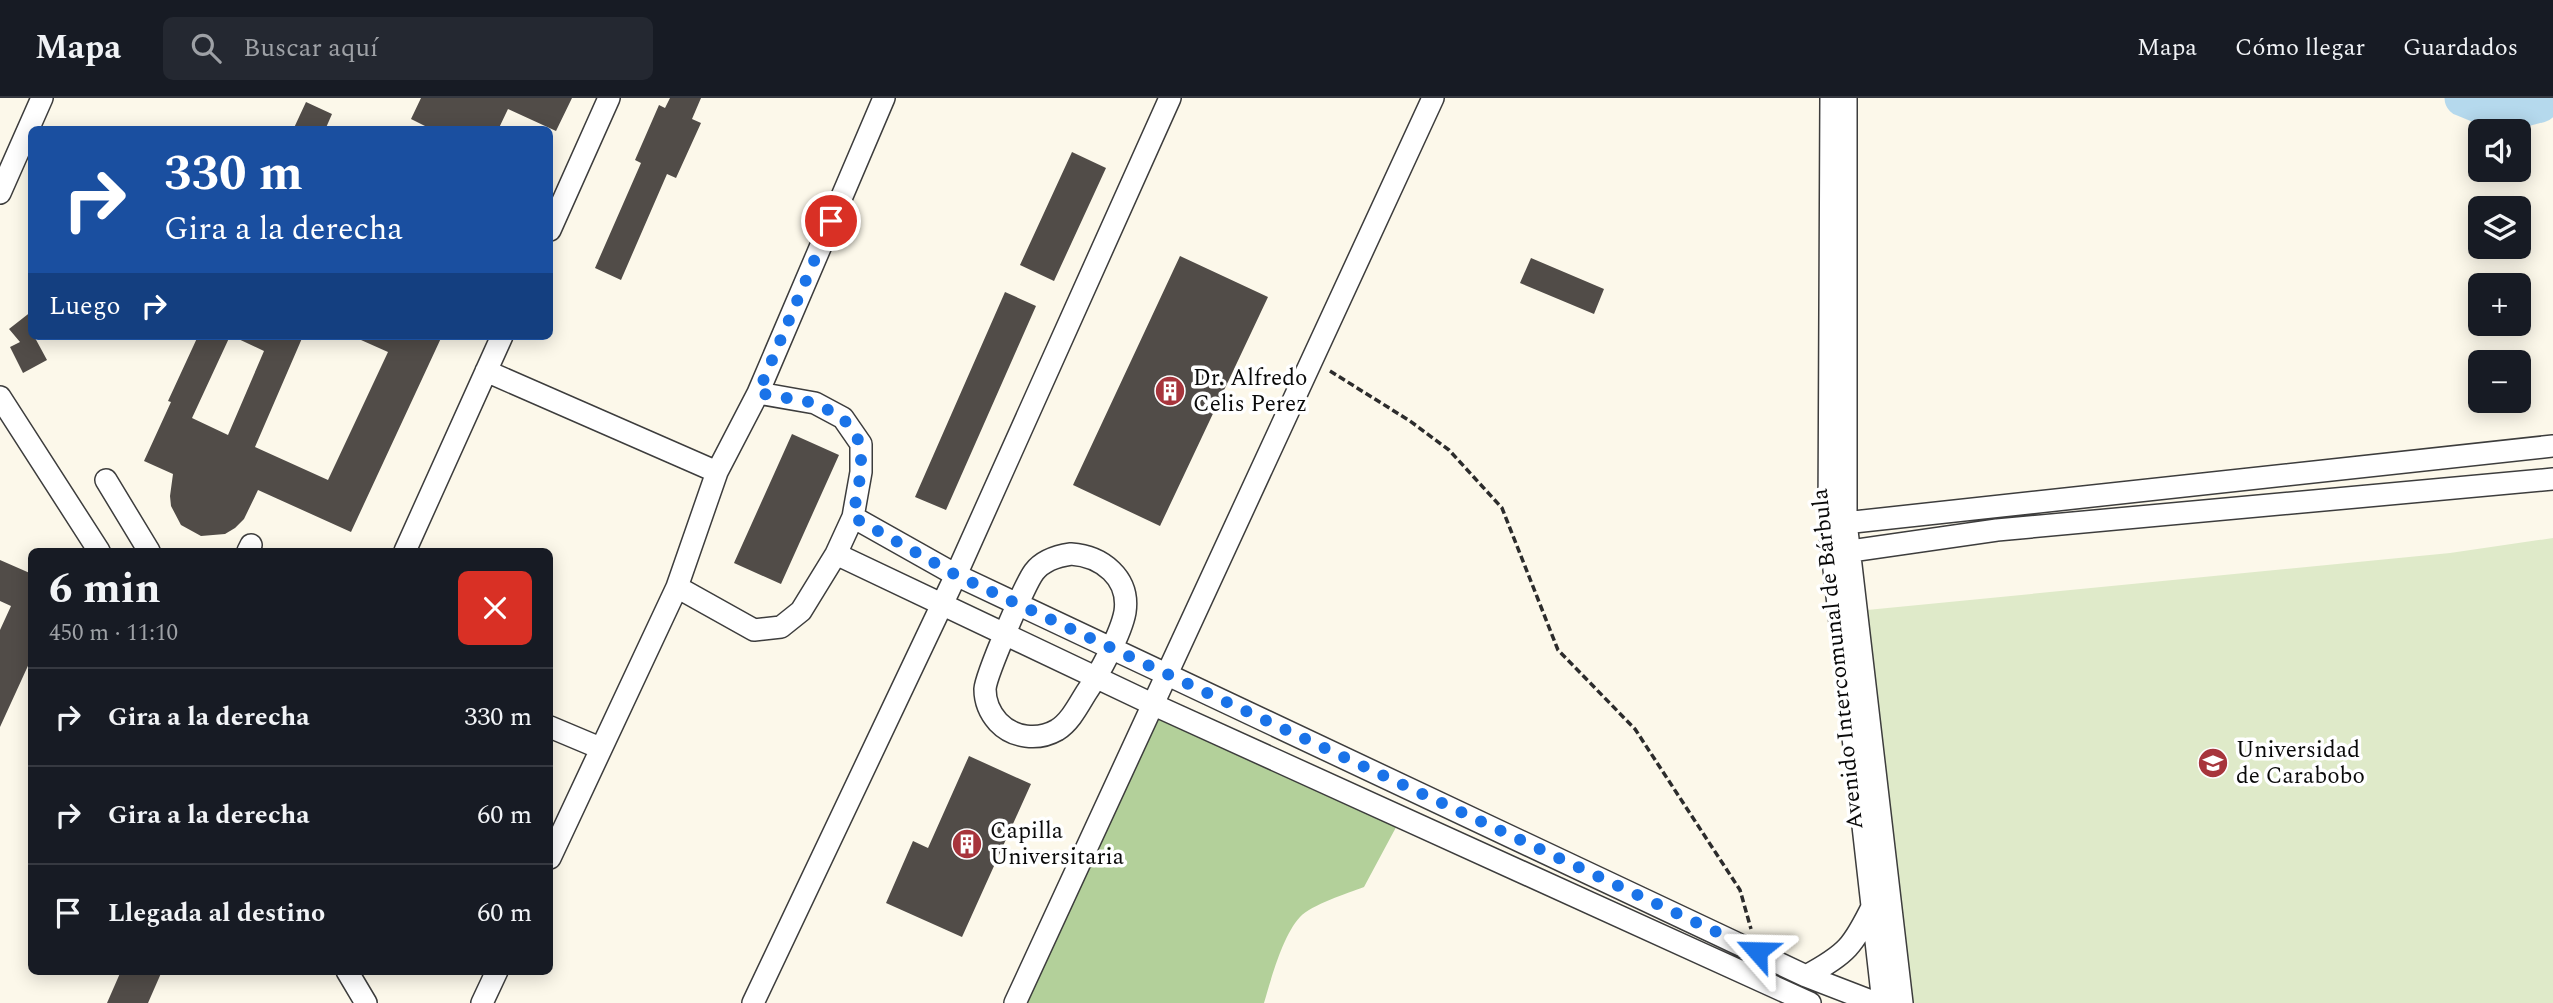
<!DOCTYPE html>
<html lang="es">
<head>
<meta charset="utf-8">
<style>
	:root { --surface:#171b24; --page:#242831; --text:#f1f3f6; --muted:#9ea1a6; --line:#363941 }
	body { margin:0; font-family:Spectral,serif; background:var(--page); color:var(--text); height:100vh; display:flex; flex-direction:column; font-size:26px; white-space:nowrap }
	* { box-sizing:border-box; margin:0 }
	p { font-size:23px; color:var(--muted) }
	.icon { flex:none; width:38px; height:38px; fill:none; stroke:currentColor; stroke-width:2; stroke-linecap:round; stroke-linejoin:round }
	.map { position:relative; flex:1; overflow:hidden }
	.panel { position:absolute; left:28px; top:450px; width:525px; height:427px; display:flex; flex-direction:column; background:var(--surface); border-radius:10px; box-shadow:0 4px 18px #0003 }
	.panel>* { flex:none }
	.hud { position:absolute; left:28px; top:28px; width:525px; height:214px; border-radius:10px; box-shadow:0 4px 18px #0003; background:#1a4fa0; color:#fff; overflow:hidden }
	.buttons { position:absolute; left:2468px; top:21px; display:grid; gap:14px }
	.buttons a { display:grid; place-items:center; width:63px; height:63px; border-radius:10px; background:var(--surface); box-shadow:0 4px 18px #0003; font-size:35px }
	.pin { position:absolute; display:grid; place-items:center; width:60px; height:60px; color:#fff; margin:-30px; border:4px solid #fff; border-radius:50%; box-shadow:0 2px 7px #0007 }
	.me { position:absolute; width:77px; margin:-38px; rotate:295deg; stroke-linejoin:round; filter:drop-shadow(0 0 5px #0008) }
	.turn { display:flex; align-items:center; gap:24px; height:147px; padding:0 21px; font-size:32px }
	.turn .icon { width:91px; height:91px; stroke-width:2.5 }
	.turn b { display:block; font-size:49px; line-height:60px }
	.then { display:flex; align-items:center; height:66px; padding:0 21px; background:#0003; gap:14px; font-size:26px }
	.round { display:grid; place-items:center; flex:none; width:74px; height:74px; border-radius:10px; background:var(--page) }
	.overview { display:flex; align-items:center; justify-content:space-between; height:119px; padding:0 21px }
	h1 { font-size:42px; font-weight:700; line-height:52px }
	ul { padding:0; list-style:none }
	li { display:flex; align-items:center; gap:21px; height:98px; padding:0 21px; border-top:2px solid var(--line) }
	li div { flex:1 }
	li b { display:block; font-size:26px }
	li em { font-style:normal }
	header { display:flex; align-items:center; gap:42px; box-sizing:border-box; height:98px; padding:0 35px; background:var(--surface); border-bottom:2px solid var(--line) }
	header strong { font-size:33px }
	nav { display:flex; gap:38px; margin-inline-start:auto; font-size:24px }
	.search { width:490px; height:63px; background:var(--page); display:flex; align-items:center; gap:18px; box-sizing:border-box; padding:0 24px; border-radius:10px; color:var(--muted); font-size:26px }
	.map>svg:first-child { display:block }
	.forest { fill:#b3d09a }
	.pitch { fill:#dfeac9 }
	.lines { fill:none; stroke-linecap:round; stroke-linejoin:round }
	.river { stroke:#b5d9ed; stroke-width:37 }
	.building { fill:#514c48 }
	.minor-casing { stroke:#3d3d3d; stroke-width:24 }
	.path { stroke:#2c2c2c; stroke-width:3.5; stroke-dasharray:7 3.5; stroke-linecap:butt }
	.minor { stroke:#fff; stroke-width:21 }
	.route { stroke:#1a73e8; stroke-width:12; stroke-dasharray:0 21.6 }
	.labels { text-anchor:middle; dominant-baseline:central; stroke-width:7; stroke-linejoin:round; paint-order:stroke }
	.poi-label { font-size:23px; fill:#0a0a0a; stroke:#fff; text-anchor:start }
	.street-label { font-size:23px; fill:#0a0a0a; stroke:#fff }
</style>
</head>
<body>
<header>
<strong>Mapa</strong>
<div class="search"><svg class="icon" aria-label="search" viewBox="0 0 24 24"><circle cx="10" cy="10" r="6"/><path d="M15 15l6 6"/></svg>Buscar aquí</div>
<nav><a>Mapa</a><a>Cómo llegar</a><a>Guardados</a></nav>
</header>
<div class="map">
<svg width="2553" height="905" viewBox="0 0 2553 905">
	<rect width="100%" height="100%" fill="#fcf8ea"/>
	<!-- forest -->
	<path class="forest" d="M 1152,606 L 1401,720 L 1364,789 C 1348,795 1311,807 1300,819 C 1283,837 1271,881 1264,905 L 1023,905 Z"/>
	<!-- pitch -->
	<path class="pitch" d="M 2553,440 L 2553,905 L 1912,905 L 1898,778 L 1871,609 L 1867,512 L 2450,455 Z"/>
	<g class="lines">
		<!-- river -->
		<path class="river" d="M 2463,0 L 2502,16 L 2540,6 L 2544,0"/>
	</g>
	<!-- building -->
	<path class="building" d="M 421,0 L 572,0 L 556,33 L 508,11 L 498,32 L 433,32 L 411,21 Z
		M 670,0 L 701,0 L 692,21 L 701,25 L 676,80 L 667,76 L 621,182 L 595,170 L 641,65 L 635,62 L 659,7 L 665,10 Z
		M 306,4 L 332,16 L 325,32 L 293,32 Z
		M 1072,54 L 1106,70 L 1054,183 L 1020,167 Z
		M 1180,158 L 1268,199 L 1160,428 L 1073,387 Z
		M 1531,160 L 1604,191 L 1594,216 L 1520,185 Z
		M 1005,194 L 1036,208 L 946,412 L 915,399 Z
		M 32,213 L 32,238 L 34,238 L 47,262 L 23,275 L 10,249 L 20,244 L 9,231 Z
		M 198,238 L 230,238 L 192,320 L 228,337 L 264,253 L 232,238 L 303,238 L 255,349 L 328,382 L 388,254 L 352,238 L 442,238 L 351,434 L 258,392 L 244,421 L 235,430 L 225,436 L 201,438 L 181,427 L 171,408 L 170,398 L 173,376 L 144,363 L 171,304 L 168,303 Z
		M 792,336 L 839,357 L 781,486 L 734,465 Z
		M 0,462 L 32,476 L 32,559 L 0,629 L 0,532 L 11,508 L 0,503 Z
		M 969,658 L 1031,686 L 962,839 L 886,805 L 913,743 L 928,750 Z
		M 121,873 L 162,873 L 148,905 L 107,905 Z"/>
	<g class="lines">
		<!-- minor casing -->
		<g class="minor-casing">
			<path id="minor" d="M 1831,0 L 1829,427 L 1883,905
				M 1846,0 L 1846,424 L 1902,905
				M 0,95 L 42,0
				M 550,132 L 609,0
				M 486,273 L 717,374
				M 0,299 L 99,453
				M 106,382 L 149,453
				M 853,419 L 956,477 L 1806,878 L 1876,905
				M 1835,426 L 2553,348
				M 248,453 L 251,447
				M 405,453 L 502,238
				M 1837,455 L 1997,432 L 2553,381
				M 836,456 L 1152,606 L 1810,905
				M 1071,456 C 1102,458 1130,480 1125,514 C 1121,536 1099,576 1086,595 C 1078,608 1070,624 1057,632 C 1038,643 1013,640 998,624 C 990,615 985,604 985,591 C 986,577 1025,486 1034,474 C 1043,462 1057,458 1071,456 Z
				M 677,489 L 754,532 L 781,529 L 801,513 L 836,456 L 853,419 L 861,374 L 861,346 L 843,320 L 815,305 L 758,295
				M 550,629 L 600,650
				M 550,760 L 677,489 L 717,374 L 758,295 L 884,0
				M 347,873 L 366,905
				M 1806,878 C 1847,856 1853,848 1873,807
				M 482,905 L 497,873
				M 753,905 L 956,477 L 1170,0
				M 1015,905 L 1433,0"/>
		</g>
		<!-- path -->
		<path class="path" d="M 1330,273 L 1410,323 L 1449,352 L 1502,410 L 1558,552 L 1635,631 L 1740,792 L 1751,831"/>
		<!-- minor -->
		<use href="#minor" class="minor"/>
	</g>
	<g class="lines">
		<!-- route -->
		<path class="route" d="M 831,123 L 758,295 L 815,305 L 843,320 L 861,346 L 861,374 L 853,419 L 956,477 L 1757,853"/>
	</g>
	<!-- icons -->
	<defs>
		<g id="building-disc" transform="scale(1.575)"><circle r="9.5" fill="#a7353c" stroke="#fff"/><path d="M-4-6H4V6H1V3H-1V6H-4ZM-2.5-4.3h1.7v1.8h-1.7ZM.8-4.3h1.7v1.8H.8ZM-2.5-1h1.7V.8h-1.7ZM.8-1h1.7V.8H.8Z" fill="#fff"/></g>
		<g id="university-disc" transform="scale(1.575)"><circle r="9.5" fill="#a7353c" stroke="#fff"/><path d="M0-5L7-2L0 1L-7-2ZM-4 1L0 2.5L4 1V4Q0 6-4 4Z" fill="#fff"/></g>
	</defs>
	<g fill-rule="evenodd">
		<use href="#building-disc" x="1170" y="293"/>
		<use href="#university-disc" x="2213" y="665"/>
		<use href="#building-disc" x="967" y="746"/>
	</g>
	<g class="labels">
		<!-- poi labels -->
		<g class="poi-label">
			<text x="1193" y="280">Dr. Alfredo<tspan x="1193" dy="26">Celis Perez</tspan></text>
			<text x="2236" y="652">Universidad<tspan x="2236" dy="26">de Carabobo</tspan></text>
			<text x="990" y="733">Capilla<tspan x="990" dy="26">Universitaria</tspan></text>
		</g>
		<!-- street labels -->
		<g class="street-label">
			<text transform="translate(1838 561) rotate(-96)">Avenido Intercomunal de Bárbula</text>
		</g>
	</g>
</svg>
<div class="buttons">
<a><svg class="icon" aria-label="sound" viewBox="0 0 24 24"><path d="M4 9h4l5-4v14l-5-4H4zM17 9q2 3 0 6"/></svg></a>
<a><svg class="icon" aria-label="layers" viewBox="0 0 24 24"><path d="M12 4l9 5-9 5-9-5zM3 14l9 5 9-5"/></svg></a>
<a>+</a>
<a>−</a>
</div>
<div class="pin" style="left:831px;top:123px;background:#d93025"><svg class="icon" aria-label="arrive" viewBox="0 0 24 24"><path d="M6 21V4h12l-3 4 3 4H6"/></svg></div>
<svg class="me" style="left:1757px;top:853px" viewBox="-20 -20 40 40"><path d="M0-17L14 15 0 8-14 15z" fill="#1a73e8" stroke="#fff" stroke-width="4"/></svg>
<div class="hud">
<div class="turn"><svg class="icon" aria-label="right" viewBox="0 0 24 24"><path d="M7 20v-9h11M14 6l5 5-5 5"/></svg><div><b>330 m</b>Gira a la derecha</div></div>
<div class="then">Luego<svg class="icon" aria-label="right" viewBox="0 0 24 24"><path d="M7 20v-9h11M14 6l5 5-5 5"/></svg></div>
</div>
<section class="panel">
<div class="overview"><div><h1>6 min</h1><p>450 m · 11:10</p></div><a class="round" style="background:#d93025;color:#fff"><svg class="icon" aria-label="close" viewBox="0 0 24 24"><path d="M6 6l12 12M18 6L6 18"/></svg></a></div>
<ul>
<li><svg class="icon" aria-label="right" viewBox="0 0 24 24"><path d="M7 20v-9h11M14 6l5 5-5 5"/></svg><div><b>Gira a la derecha</b></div><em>330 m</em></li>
<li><svg class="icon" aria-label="right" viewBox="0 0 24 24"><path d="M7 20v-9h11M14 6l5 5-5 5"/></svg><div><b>Gira a la derecha</b></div><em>60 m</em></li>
<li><svg class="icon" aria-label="arrive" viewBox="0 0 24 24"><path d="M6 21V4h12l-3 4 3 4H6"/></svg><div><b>Llegada al destino</b></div><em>60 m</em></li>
</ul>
</section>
</div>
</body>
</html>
